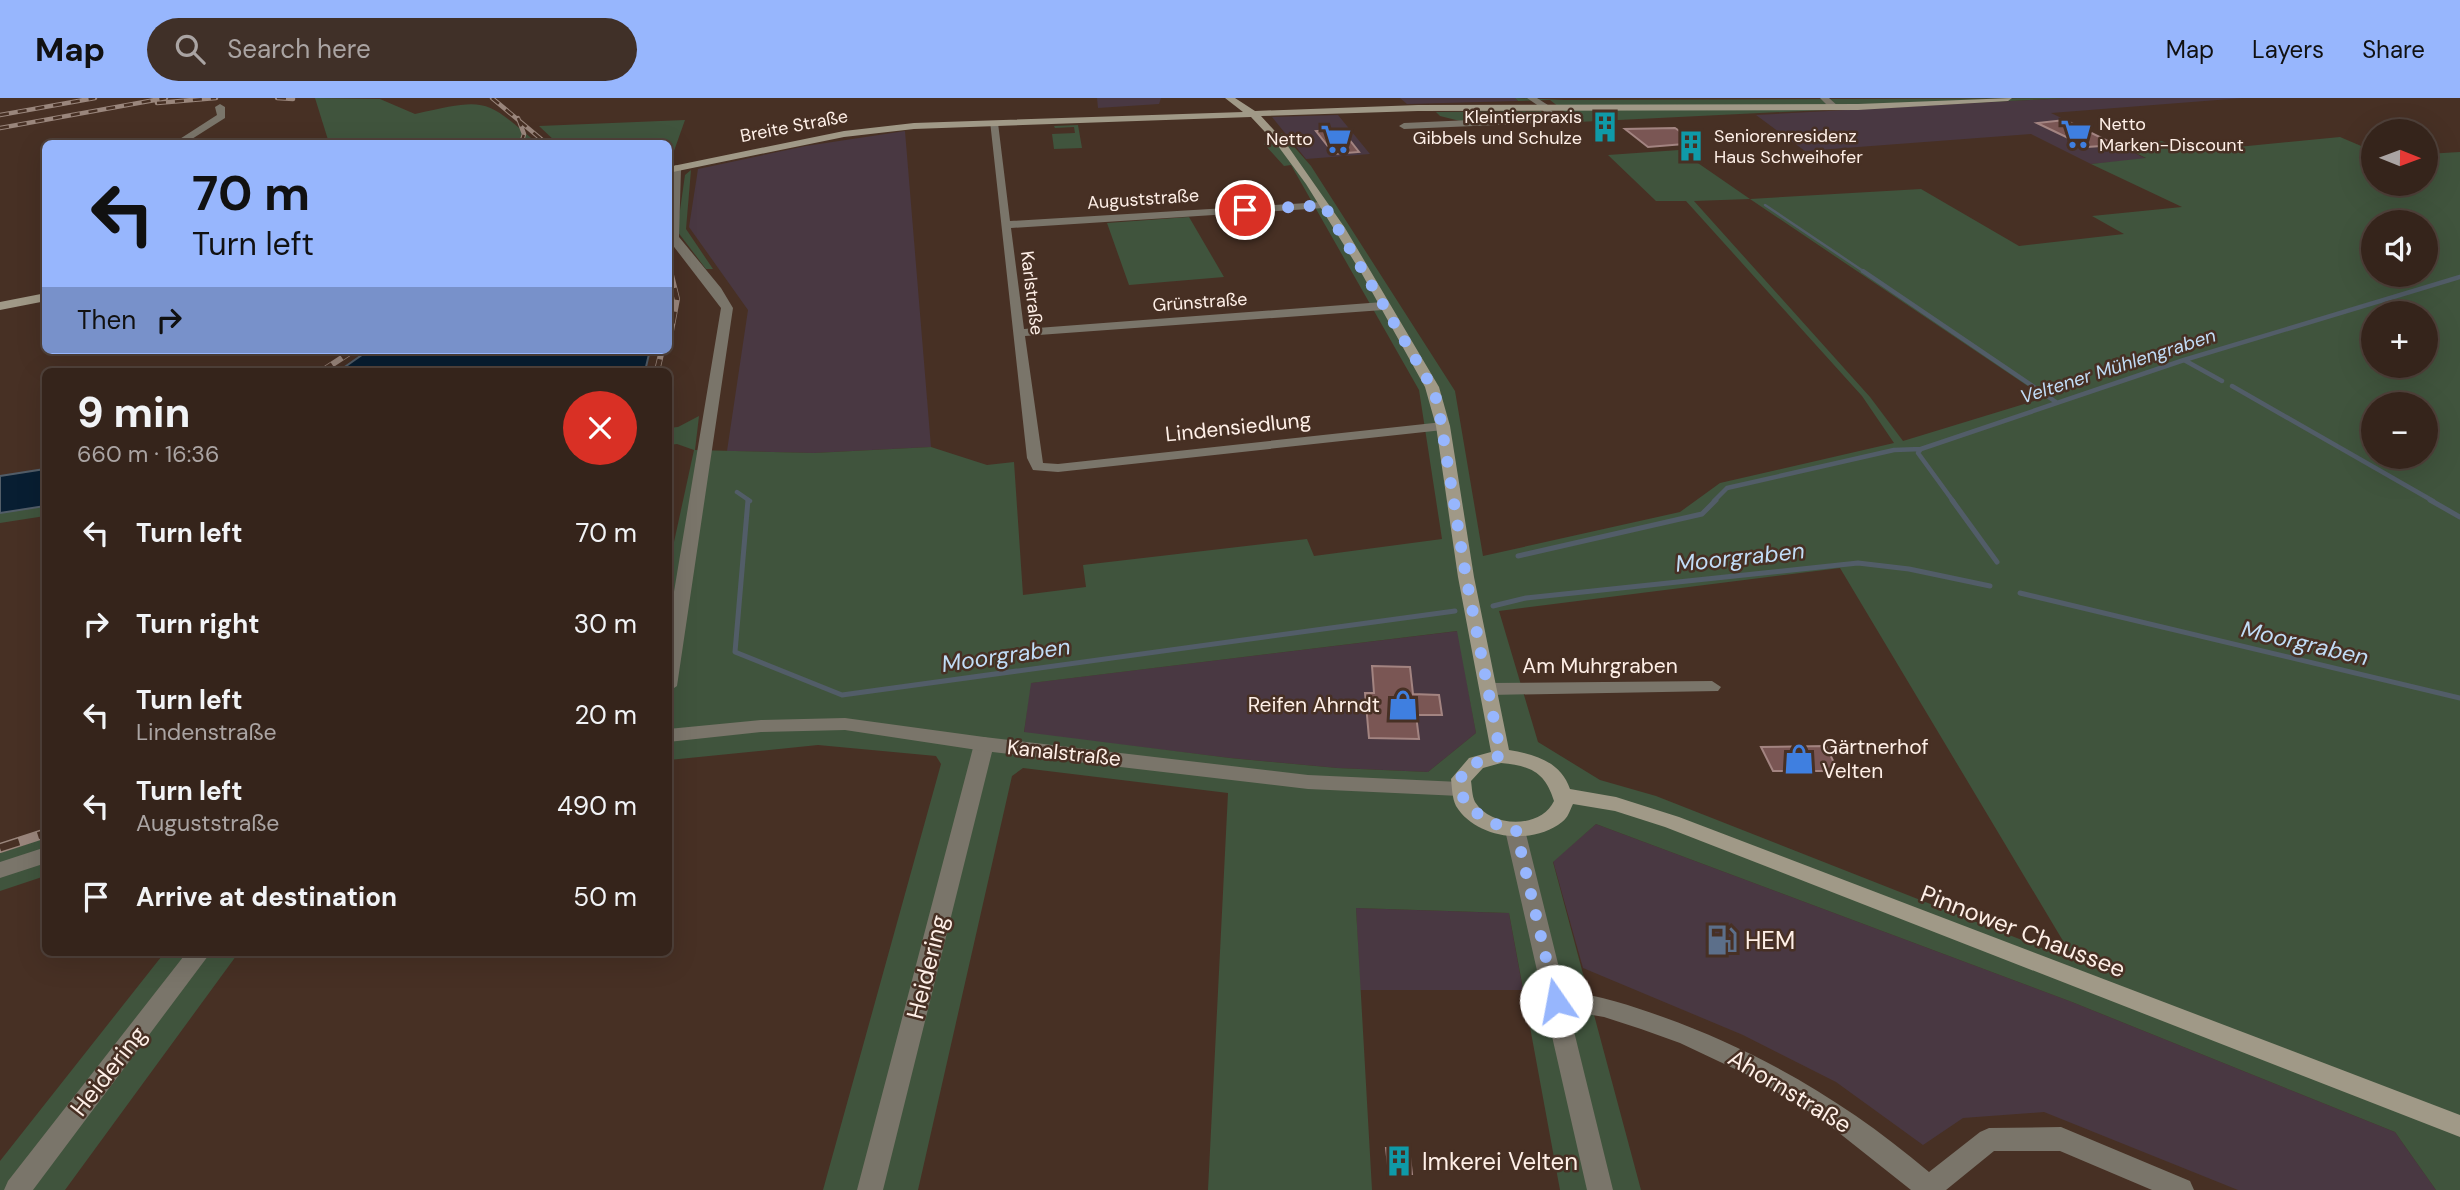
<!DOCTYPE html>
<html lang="en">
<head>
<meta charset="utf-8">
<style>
	:root { --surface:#35241b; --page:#403028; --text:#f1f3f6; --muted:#aaa4a3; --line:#4f413a; --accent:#97b6fd }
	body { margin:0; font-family:"DM Sans",sans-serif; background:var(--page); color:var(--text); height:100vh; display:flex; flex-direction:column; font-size:26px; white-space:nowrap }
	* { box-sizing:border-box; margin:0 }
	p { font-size:23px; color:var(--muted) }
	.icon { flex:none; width:38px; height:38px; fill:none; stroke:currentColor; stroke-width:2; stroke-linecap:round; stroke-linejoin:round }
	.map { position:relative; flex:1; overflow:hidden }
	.details { position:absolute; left:42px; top:270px; width:630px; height:588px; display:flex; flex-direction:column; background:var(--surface); border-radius:10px; box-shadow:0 7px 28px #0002,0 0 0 2px var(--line) }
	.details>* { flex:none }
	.top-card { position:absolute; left:42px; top:42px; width:630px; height:214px; border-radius:10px; box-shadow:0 7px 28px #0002,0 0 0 2px var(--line); background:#97b6fd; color:#111; overflow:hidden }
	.needle { width:46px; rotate:91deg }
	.fabs { position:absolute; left:2361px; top:21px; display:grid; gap:14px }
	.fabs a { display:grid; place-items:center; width:77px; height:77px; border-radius:50%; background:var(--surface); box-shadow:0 7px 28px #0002,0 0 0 2px var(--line); font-size:35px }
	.pin { position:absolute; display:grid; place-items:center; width:60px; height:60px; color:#fff; margin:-30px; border:4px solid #fff; border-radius:50%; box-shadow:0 2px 7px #0007 }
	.me { position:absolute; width:77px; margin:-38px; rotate:348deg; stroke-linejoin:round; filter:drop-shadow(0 0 5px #0008) }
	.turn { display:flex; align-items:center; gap:24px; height:147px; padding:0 35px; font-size:32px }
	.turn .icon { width:91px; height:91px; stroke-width:2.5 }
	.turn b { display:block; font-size:49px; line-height:60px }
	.then { display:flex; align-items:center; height:66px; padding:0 35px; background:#0003; gap:14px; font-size:26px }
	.round { display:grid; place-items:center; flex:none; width:74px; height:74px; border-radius:37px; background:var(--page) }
	.head { display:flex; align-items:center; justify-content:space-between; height:119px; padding:0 35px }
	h1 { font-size:42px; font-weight:700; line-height:52px }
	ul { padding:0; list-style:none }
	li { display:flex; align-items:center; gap:21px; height:91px; padding:0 35px }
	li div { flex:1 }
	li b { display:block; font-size:26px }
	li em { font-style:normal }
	header { display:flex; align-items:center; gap:42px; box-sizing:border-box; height:98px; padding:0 35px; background:var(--accent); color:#111 }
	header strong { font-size:33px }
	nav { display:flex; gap:38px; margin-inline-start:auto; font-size:24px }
	.search { width:490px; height:63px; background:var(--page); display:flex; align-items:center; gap:18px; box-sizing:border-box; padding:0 24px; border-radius:38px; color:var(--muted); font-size:26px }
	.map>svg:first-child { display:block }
	.commercial { fill:#493842 }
	.green { fill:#40543d; fill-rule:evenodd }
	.water { fill:#081e32; stroke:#525d68; stroke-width:2 }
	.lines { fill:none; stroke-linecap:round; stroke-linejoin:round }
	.stream-far2 { stroke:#525d68; stroke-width:2.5 }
	.stream-far1 { stroke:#525d68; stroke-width:4.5 }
	.stream { stroke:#525d68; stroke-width:5 }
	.building { fill:#7a5654; stroke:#a38481; stroke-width:2 }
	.minor { fill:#7a756a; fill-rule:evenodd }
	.tertiary { fill:#7a756a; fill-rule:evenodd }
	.secondary { fill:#a09987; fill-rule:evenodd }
	.rail-far2-casing { stroke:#9a867c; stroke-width:4.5 }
	.rail-far1-casing { stroke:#9a867c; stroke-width:6 }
	.rail-casing { stroke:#9a867c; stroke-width:10 }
	.rail-far2 { stroke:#473024; stroke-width:2.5; stroke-dasharray:9; stroke-linecap:butt }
	.rail-far1 { stroke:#473024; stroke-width:4.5; stroke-dasharray:12; stroke-linecap:butt }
	.rail { stroke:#473024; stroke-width:7; stroke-dasharray:20; stroke-linecap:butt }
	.route { stroke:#97b6fd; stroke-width:12; stroke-dasharray:0 21.6 }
	.labels { text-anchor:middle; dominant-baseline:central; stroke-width:5; stroke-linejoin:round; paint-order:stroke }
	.far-poi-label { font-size:18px; fill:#feefe7; stroke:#473024; text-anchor:end }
	.far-street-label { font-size:18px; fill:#feefe7; stroke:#473024 }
	.far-water-label { font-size:19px; font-style:italic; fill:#c1dcf6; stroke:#473024 }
	.street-label { font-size:21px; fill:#feefe7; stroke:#473024 }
	.poi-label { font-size:21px; fill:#feefe7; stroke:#473024; text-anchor:end }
	.water-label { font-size:23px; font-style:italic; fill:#c1dcf6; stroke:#473024 }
	.near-street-label { font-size:24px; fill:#feefe7; stroke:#473024 }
	.near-poi-label { font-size:24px; fill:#feefe7; stroke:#473024; text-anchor:start }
</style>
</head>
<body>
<header>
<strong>Map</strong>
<div class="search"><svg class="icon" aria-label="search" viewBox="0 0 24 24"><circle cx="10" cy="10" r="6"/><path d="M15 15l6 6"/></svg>Search here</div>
<nav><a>Map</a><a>Layers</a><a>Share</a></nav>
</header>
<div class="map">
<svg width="2460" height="1092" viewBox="0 0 2460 1092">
	<rect width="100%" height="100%" fill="#473024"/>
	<!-- commercial -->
	<path class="commercial" d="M 1097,0 L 1161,0 L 1159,6 L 1098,10 Z
		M 1400,0 L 1515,0 L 1518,3 L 1407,6 Z
		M 2068,0 L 2243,0 L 2051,15 L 2147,61 L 2091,66 L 2031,36 L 1805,53 L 1756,17 Z
		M 1338,17 L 1370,56 L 1306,61 L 1272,19 Z
		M 905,33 L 931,349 L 814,355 L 727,353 L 748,212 L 689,129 L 698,71 L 806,48 Z
		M 1458,533 L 1476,635 L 1428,674 L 1337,670 L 1230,660 L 1024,635 L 1030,585 Z
		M 1596,726 L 2072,904 L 2395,1034 L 2436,1092 L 2238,1092 L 2044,1014 L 1963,1020 L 1923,1047 L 1836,984 L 1743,937 L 1583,870 L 1553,763 Z
		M 1356,810 L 1509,815 L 1523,892 L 1360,892 Z"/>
	<!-- green -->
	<path class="green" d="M 315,0 L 380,1 L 415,16 C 487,0 484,0 537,45 L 329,45 Z
		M 1515,0 L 1565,2 L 2068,0 L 1578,24 L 1550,2 L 1518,3 Z
		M 1541,13 L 1544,19 L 1460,23 L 1440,18 L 1436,14 Z
		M 685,22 L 669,67 L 668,46 L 557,45 L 539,28 Z
		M 1078,27 L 1082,50 L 1054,51 L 1052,36 L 1075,35 L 1074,29 L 1055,30 L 1054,28 Z
		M 1282,35 L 1311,68 L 1455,293 L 1483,458 L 1680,414 L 1720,385 L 1894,345 L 1862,298 L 1686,103 L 1656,103 L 1608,57 L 1679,52 L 1750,101 L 1921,91 L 2019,148 L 2124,136 L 2092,118 L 2182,109 L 2091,66 L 2146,60 L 2119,47 L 2162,43 L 2187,54 L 2340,39 L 2373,53 L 2373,86 L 2426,86 L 2426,56 L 2460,54 L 2460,1092 L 2436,1092 L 2395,1034 L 2072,904 L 1596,726 L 1553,764 L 1641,1092 L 1560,1092 L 1509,815 L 1356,810 L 1372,1092 L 1208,1092 L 1228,695 L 1023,670 L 1012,678 L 918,1092 L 823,1092 L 941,666 L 936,658 L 818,647 L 669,662 L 669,467 L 694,352 L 677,346 L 669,347 L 668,330 L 678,329 L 699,318 L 695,352 L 814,355 L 931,349 L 987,367 L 1014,364 L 1023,497 L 1086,489 L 1083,467 L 1307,441 L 1314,458 L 1442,441 L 1419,292 L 1291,67 L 1284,68 L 1264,46 ZM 1750,101 L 2044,299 L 2044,300 L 1903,343 L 1870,299 L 1694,103 ZM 2373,124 L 2426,124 L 2426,177 L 2373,177 ZM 2373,215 L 2426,215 L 2426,268 L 2373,268 ZM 2373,306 L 2426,306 L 2426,359 L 2373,359 ZM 1840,470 L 2075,863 L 1656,698 L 1600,682 L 1538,644 L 1499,513 ZM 1457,533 L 1476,635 L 1428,674 L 1337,670 L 1230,660 L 1024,634 L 1031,585 Z
		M 691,72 L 686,131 L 713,171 L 706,171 L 677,133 L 685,77 Z
		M 1189,119 L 1224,179 L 1129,187 L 1107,125 Z
		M 45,408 L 45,418 L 0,425 L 0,415 Z
		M 45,740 L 45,778 L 0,793 L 0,755 Z
		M 165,854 L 239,854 L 65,1092 L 0,1092 L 0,1063 Z"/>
	<!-- water -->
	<path class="water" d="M 369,252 L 650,252 L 645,273 L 339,273 Z
		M 45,371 L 45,408 L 0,415 L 0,378 Z"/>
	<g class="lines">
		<!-- stream-far2 -->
		<path class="stream-far2" d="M 1765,107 L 1866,175"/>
		<!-- stream-far1 -->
		<path class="stream-far1" d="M 1863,173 L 2056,304
			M 2184,262 L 2222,283
			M 2232,288 L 2433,403
			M 737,394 L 750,403
			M 1714,403 L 1727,390 L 1894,352 L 1921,351
			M 1953,403 L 1918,355 L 1921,351 L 2184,262 L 2460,179"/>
		<!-- stream -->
		<path class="stream" d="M 748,402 L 735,554 L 842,597 L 1455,513
			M 1952,402 L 1997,464
			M 2430,402 L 2460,419
			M 1518,458 L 1702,416 L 1716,402
			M 2020,495 L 2460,600
			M 1493,508 L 1526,500 L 1858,465 L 1909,471 L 1990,488"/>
	</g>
	<!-- building -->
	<path class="building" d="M 2065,22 L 2116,47 L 2087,49 L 2037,25 Z
		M 1675,30 L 1697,45 L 1648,49 L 1625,31 Z
		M 1341,31 L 1359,54 L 1334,56 L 1316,33 Z
		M 1372,568 L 1410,569 L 1413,596 L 1439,597 L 1442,617 L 1416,617 L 1419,641 L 1369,640 L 1365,595 L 1374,595 Z
		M 1826,648 L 1838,673 L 1773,673 L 1761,649 Z
		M 1386,1050 L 1409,1050 L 1412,1076 L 1389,1076 Z"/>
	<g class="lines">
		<!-- minor -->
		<path class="minor" d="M 220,6 L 225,9 L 225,20 L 184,46 L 172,46 L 217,17 L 215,9 Z
			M 1546,6 L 1556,18 L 1541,25 L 1404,31 L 1399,28 L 1404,25 L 1540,19 L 1546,17 L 1541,9 Z
			M 990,23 L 998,25 L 1010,123 L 1324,104 L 1329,107 L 1324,110 L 1011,130 L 1024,231 L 1383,204 L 1389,208 L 1383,212 L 1025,238 L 1043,365 L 1058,366 L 1443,324 L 1450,328 L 1443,332 L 1058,374 L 1033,372 L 1027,360 Z
			M 676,67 L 681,70 L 679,139 L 721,190 L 733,210 L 677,588 L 668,594 L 668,530 L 721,210 L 668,141 L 671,70 Z
			M 1712,583 L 1721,589 L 1718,593 L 1489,597 L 1480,591 L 1489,585 Z
			M 984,639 L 991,641 L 994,646 L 883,1092 L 857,1092 L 974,646 L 977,641 Z
			M 1515,724 L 1522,727 L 1525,732 L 1565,894 C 1599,896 1631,908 1663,919 C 1761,954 1849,1006 1929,1074 L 1980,1034 L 1989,1030 L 2061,1029 L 2190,1083 L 2194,1092 L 2152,1092 L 2060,1053 L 1994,1053 L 1946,1092 L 1911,1092 L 1824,1023 L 1754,980 L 1680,945 L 1641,931 L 1604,919 L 1569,913 L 1613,1092 L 1587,1092 L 1505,732 L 1508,727 Z
			M 187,854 L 211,854 L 33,1092 L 4,1092 L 8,1083 Z"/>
		<!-- tertiary -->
		<path class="tertiary" d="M 1527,0 L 1537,0 L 1551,9 L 1543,11 Z
			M 1820,0 L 1829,0 L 1839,9 L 1831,11 Z
			M 845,620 L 984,639 L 1308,677 L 1460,684 L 1467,686 L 1470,691 L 1467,696 L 1460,698 L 1308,691 L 984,653 L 845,632 L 761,634 L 668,644 L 668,631 L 761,622 Z
			M 46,749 L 46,765 L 0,780 L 0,764 Z"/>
		<!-- secondary -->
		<path class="secondary" d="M 1225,0 L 1235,0 L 1255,13 L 1418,7 L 1858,6 L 2012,0 L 2008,3 L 1858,12 L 1418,13 L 1261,18 L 1285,44 L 1345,130 L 1439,289 L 1450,328 L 1474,479 L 1509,652 C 1535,656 1561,664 1570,691 L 1616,699 L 1679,719 L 2460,1017 L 2460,1039 L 1665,729 L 1615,713 L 1573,706 C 1570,712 1568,720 1562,724 C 1532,748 1476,741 1456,708 C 1452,700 1452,689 1451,681 L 1469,660 L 1491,654 L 1458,479 L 1436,328 L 1425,289 L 1362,176 L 1306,86 L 1278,48 L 1251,19 L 914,31 L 844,39 L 668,75 L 668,69 L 844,33 L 914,25 L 1243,14 ZM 1501,665 C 1531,668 1545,674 1554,703 C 1541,731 1491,730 1475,704 C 1472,698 1472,689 1471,683 L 1483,670 Z
			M 46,195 L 46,203 L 0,212 L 0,204 Z"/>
		<!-- rail-far2 casing -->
		<g class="rail-far2-casing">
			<path id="rail-far2" d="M 277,0 L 293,1
				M 492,0 L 547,46
				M 157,5 L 216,0
				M 0,17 L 95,0
				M 518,20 L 524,36 L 521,46
				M 0,30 L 166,0
				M 668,165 L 671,175"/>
		</g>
		<!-- rail-far1 casing -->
		<g class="rail-far1-casing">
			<path id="rail-far1" d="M 668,249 L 677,201 L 670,173
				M 322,273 L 354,252
				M 657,273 L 662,252"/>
		</g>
		<!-- rail casing -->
		<g class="rail-casing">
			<path id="rail" d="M 0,750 L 46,735"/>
		</g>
		<!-- rail-far2 -->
		<use href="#rail-far2" class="rail-far2"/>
		<!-- rail-far1 -->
		<use href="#rail-far1" class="rail-far1"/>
		<!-- rail -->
		<use href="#rail" class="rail"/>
	</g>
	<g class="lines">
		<!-- route -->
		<path class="route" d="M 1245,112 L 1324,107 L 1432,289 L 1438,306 L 1466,479 L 1501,658 C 1430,668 1461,722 1516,732 L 1556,903"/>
	</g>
	<!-- icons -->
	<defs>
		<g id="building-bare" transform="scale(2.415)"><path d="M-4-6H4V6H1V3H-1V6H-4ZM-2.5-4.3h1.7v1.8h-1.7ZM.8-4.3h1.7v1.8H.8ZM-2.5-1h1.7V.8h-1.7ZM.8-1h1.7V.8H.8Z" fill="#0f9aa8" stroke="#473024" stroke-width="2.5" paint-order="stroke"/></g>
		<g id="supermarket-bare" transform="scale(2.415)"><path d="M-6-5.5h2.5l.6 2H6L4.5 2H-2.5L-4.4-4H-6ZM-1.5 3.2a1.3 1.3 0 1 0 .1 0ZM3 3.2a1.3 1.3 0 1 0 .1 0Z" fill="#3f7fe0" stroke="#473024" stroke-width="2.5" paint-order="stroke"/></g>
		<g id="shop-bare" transform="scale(2.415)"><path d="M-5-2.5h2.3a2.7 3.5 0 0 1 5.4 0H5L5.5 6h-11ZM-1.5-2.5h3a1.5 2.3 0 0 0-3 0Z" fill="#3f7fe0" stroke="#473024" stroke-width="2.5" paint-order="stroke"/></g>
		<g id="fuel-bare" transform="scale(2.415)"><path d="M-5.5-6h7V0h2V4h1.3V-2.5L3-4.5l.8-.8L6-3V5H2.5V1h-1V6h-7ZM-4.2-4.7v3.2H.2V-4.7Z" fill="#5c6f8a" stroke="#473024" stroke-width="2.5" paint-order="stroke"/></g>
	</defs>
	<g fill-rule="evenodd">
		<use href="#building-bare" x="1605" y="29"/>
		<use href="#supermarket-bare" x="2076" y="36"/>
		<use href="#supermarket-bare" x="1336" y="41"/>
		<use href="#building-bare" x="1691" y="48"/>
		<use href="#shop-bare" x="1403" y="607"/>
		<use href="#shop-bare" x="1799" y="661"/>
		<use href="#fuel-bare" x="1722" y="842"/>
		<use href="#building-bare" x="1399" y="1063"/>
	</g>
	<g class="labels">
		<!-- far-poi labels -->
		<g class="far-poi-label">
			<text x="1582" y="19">Kleintierpraxis<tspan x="1582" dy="21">Gibbels und Schulze</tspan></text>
			<text x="2099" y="26" text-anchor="start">Netto<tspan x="2099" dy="21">Marken-Discount</tspan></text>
			<text x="1714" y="38" text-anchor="start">Seniorenresidenz<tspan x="1714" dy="21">Haus Schweihofer</tspan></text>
			<text x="1313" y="41">Netto</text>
		</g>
		<!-- far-street labels -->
		<g class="far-street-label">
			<text transform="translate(794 28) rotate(-11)">Breite Straße</text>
			<text transform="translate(1143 101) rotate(-4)">Auguststraße</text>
			<text transform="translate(1032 195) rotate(83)">Karlstraße</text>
			<text transform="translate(1200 204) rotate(-4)">Grünstraße</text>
		</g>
		<!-- far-water labels -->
		<g class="far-water-label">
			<text transform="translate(2118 268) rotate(-18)">Veltener Mühlengraben</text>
		</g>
		<!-- street labels -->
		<g class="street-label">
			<text transform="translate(1238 329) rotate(-6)">Lindensiedlung</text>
			<text x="1600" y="568">Am Muhrgraben</text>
			<text transform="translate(1064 655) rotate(6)">Kanalstraße</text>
		</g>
		<!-- poi labels -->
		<g class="poi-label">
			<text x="1380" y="607">Reifen Ahrndt</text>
			<text x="1822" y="649" text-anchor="start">Gärtnerhof<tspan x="1822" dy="24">Velten</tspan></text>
		</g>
		<!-- water labels -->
		<g class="water-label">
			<text transform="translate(1740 459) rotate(-6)">Moorgraben</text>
			<text transform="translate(2305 545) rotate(13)">Moorgraben</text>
			<text transform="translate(1006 557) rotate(-8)">Moorgraben</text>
		</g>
		<!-- near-street labels -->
		<g class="near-street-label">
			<text transform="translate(2023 833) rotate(21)">Pinnower Chaussee</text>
			<text transform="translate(927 869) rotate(-76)">Heidering</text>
			<text transform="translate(108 973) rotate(-52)">Heidering</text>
			<text transform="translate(1790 993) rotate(31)">Ahornstraße</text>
		</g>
		<!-- near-poi labels -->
		<g class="near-poi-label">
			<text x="1745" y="842">HEM</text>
			<text x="1422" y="1063">Imkerei Velten</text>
		</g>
	</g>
</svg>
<div class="fabs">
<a><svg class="needle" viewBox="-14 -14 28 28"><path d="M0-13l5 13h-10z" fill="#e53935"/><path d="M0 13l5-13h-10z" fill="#aaa4a3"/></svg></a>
<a><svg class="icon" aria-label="sound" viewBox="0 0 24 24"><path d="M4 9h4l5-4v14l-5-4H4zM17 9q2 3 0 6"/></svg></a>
<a>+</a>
<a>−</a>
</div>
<div class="pin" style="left:1245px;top:112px;background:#d93025"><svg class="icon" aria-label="arrive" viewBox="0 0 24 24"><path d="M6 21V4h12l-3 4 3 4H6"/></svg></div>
<svg class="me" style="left:1556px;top:903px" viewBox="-20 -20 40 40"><circle r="19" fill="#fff"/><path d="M0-13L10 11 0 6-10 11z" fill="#97b6fd"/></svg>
<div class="top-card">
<div class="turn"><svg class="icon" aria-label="left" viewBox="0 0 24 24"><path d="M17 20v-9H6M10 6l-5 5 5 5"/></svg><div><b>70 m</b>Turn left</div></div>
<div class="then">Then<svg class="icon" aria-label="right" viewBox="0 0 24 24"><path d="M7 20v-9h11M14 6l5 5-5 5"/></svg></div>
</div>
<section class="details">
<div class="head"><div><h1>9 min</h1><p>660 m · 16:36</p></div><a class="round" style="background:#d93025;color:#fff"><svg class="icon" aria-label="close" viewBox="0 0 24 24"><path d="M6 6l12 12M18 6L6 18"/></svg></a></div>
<ul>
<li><svg class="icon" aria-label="left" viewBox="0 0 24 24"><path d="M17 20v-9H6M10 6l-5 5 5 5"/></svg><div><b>Turn left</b></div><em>70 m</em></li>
<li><svg class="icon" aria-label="right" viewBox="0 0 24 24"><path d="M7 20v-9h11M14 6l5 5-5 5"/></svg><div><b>Turn right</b></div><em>30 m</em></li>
<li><svg class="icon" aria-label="left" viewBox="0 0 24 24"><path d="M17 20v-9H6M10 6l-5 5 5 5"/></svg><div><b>Turn left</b><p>Lindenstraße</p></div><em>20 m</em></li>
<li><svg class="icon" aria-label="left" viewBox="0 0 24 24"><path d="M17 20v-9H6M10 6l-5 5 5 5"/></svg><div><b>Turn left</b><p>Auguststraße</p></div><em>490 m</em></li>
<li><svg class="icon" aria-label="arrive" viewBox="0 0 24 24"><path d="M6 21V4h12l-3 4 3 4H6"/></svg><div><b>Arrive at destination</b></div><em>50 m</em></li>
</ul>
</section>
</div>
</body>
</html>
